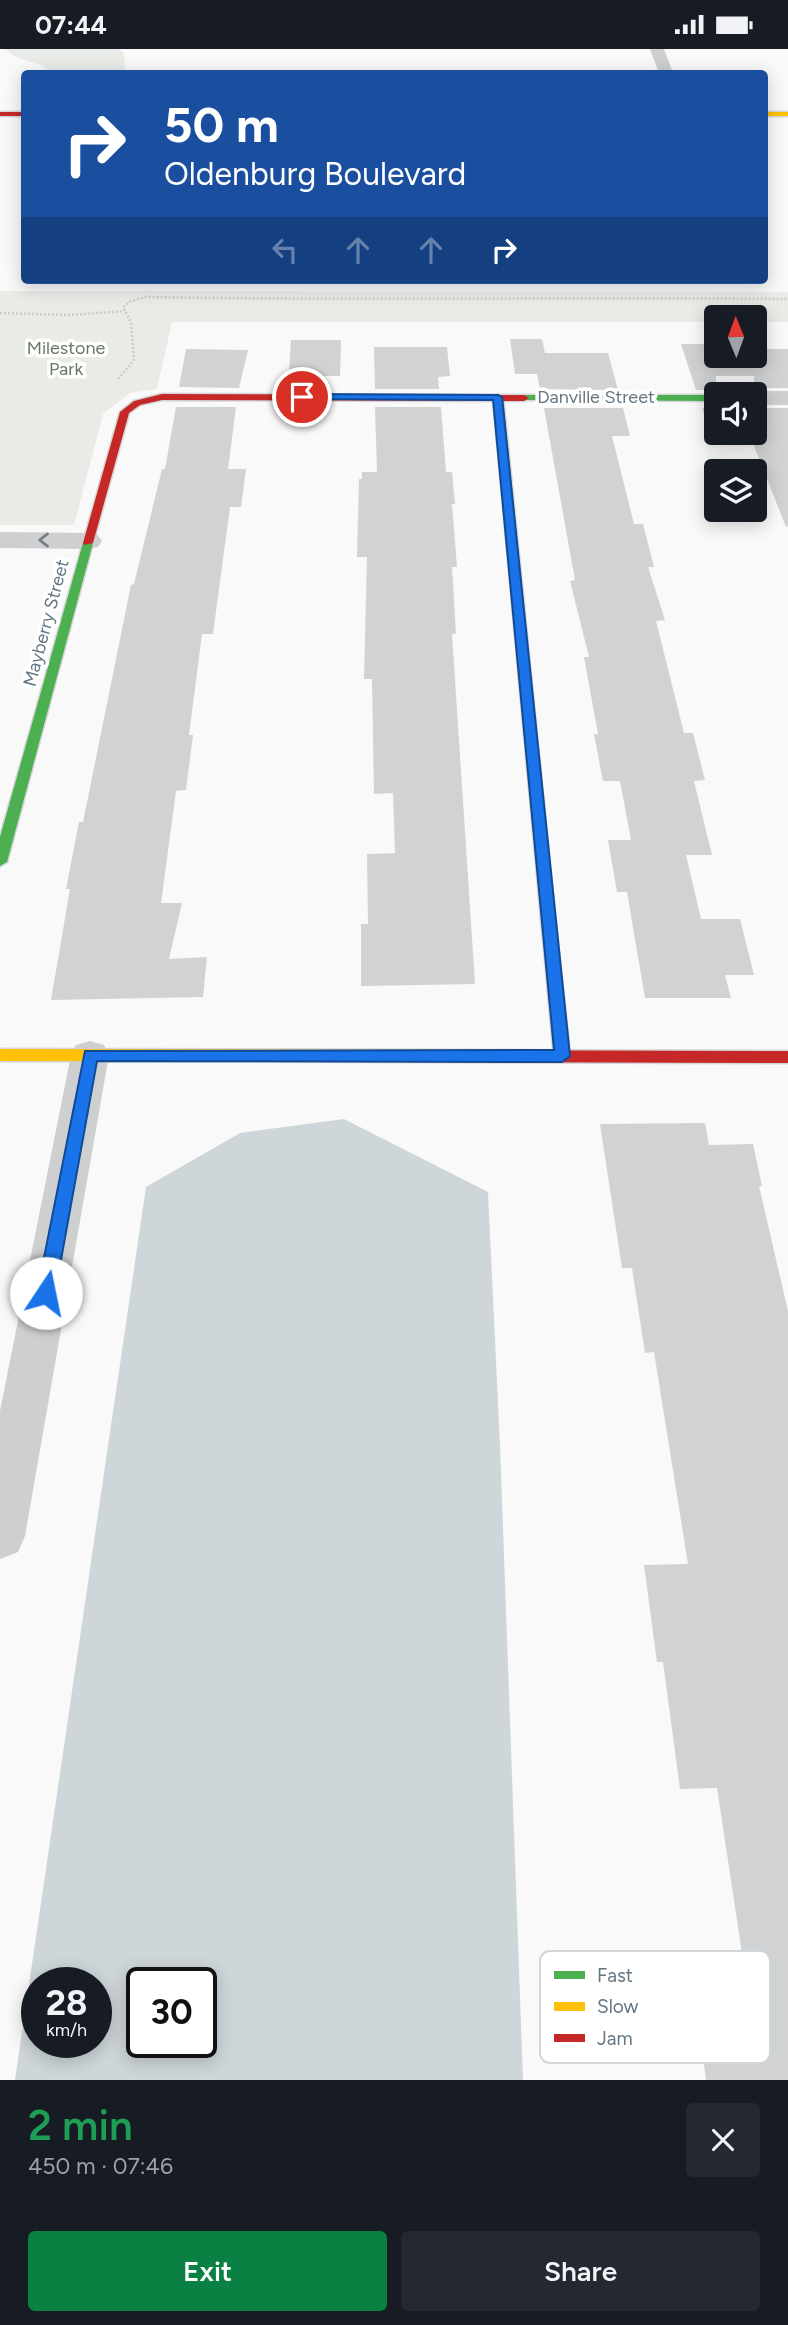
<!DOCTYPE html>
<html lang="en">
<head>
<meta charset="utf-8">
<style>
	:root { --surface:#171b24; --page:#242831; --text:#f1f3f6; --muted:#9ea1a6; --accent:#0b8043 }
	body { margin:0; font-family:Figtree,sans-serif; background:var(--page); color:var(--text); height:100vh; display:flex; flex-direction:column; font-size:26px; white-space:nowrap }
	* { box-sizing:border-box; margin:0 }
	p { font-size:23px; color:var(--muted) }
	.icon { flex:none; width:38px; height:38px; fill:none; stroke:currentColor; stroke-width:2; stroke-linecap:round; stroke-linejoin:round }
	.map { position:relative; height:2031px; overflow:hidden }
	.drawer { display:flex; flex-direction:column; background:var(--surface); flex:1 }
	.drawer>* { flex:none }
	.top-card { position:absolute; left:21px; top:21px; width:747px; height:214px; border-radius:7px; box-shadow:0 4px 18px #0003; background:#1a4fa0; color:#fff; overflow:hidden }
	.needle { width:46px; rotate:359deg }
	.buttons { position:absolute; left:704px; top:256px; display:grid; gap:14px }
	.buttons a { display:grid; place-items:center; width:63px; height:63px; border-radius:7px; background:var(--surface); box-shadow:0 4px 18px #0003; font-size:35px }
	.speed { position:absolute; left:21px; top:1918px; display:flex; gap:14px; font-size:35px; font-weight:700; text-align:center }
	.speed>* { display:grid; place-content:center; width:91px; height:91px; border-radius:50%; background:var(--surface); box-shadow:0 4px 18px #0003; line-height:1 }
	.speed small { font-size:18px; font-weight:400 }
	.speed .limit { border:4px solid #111; border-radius:10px; background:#fff; color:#111 }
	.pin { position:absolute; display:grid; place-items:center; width:60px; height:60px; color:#fff; margin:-30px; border:4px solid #fff; border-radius:50%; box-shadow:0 2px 7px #0007 }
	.me { position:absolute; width:77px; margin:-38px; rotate:11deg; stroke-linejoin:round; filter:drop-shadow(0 0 5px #0008) }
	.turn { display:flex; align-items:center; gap:24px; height:147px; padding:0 28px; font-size:32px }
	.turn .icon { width:91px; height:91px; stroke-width:2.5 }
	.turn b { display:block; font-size:49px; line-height:60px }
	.lanes { display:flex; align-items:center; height:66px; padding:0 28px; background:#0003; justify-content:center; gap:35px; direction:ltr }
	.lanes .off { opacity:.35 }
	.round { display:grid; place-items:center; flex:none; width:74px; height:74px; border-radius:7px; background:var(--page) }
	.summary { display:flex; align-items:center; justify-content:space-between; height:119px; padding:0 28px }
	h1 { font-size:42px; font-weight:600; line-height:52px; color:#1e9e55 }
	.cta { display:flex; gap:14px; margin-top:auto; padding:14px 28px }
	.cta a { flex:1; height:80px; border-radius:7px; background:var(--accent); color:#fff; font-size:28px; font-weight:600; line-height:80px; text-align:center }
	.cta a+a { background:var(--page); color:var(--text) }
	.status { display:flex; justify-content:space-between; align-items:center; height:49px; padding:0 35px; background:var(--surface); direction:ltr }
	.status svg { height:19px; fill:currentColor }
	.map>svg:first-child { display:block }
	.green { fill:#e8ebe6 }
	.water { fill:#ced6d9; fill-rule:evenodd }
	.building { fill:#d0d2d3 }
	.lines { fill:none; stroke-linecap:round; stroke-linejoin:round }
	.fast-casing { stroke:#d5d6d7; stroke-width:3 }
	.slow-casing { stroke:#d5d6d7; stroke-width:3 }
	.jam-casing { stroke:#d5d6d7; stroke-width:3 }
	.path { stroke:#cbcccd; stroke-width:2.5; stroke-dasharray:2 2; stroke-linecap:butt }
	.street { fill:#cecfd0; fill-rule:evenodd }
	.fast { fill:#4caf50; fill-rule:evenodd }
	.slow { fill:#ffc107; fill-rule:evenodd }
	.jam { fill:#c62828; fill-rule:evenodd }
	.oneway { stroke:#707f8b }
	.route { fill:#1a73e8; stroke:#114b97; stroke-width:2 }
	.labels { text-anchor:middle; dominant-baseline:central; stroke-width:7; stroke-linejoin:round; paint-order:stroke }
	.far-park-label { font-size:18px; fill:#687a64; stroke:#fff }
	.far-street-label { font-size:18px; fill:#657683; stroke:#fff }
	.key { fill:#fff; stroke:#d1d6da; stroke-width:2 }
	.key-label { font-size:19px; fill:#657683 }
</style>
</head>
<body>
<div class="status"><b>07:44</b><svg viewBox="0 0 49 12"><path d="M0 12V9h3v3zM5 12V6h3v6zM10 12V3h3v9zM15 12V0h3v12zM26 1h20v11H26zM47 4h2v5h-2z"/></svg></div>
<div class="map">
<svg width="788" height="2031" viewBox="0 0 788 2031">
	<rect width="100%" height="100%" fill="#f9f9f9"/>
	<!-- green -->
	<path class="green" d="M 5,0 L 119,0 L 124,4 L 125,23 L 52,24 L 41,16 L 16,8 Z
		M 0,242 L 788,243 L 788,273 L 754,273 L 754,268 L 716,268 L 716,273 L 172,273 L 157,340 L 130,344 L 103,365 L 74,476 L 0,476 Z"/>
	<!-- water -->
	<path class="water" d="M 344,1070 L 488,1143 L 500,1396 L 523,2031 L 15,2031 L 146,1138 L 240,1084 ZM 37,1934 L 96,1934 L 96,1993 L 37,1993 ZM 142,1934 L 201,1934 L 201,1993 L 142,1993 Z"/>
	<!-- building -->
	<path class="building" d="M 510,290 L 542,290 L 545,304 L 608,304 L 618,341 L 540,340 L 537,325 L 515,325 Z
		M 291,291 L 341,291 L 340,327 L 306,327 L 307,320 L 289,321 Z
		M 681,295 L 716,295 L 716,306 L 754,306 L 754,297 L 758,300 L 788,300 L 788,339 L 754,339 L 754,327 L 716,327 L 716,341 L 696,341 Z
		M 374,298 L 447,298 L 450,327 L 438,328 L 439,340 L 375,340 Z
		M 186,300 L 248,301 L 239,339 L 179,338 Z
		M 176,358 L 236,358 L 228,420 L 246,420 L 241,458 L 230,458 L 213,585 L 202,585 L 189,686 L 193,686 L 186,741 L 176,742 L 161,854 L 182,854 L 169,910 L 207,908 L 203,948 L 51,951 L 70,840 L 66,840 L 79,773 L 83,773 L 131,536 L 134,535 L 162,420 L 165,420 Z
		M 375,358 L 441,358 L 446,423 L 452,423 L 455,455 L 452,455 L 457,518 L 452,518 L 456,585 L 452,585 L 475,935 L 361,937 L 361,875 L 368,875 L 367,805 L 395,804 L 393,744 L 374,745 L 372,630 L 364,630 L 367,508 L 357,508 L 359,430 L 362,430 L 362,423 L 377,423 Z
		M 544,359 L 623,359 L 630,387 L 612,387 L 634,475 L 643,475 L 654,518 L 648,518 L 665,571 L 656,572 L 684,684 L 693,684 L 705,731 L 694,732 L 712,806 L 686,806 L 701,870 L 740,870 L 754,926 L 725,926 L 731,949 L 645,949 L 627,843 L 617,843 L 608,791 L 631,791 L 620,732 L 603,732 L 594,685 L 598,685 L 584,608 L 589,608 L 570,532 L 575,531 Z
		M 702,359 L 716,359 L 716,381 L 709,382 Z
		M 754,359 L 788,359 L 788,477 L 786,478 L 754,397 Z
		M 705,1074 L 709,1096 L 753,1095 L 762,1137 L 759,1137 L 788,1262 L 788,2031 L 706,2031 L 689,1905 L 742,1904 L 717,1739 L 680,1740 L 663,1613 L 657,1613 L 644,1516 L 688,1515 L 654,1303 L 645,1304 L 632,1219 L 622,1219 L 600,1075 Z"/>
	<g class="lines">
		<!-- fast casing -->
		<g class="fast-casing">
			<path id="fast" d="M 498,345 L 503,348 L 553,847 L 546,852 L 539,847 L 493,348 Z
				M 524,346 L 716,346 L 716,352 L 521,351 L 521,347 Z
				M 88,491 L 93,494 L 7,813 L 0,817 L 0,788 L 83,494 Z"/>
		</g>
		<!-- slow casing -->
		<g class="slow-casing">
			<path id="slow" d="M 765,63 L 788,63 L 788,67 L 765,67 Z
				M 546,842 L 553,847 L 570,1007 L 562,1013 L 554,1007 L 539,847 Z
				M 0,1000 L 444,1001 L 452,1007 L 444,1013 L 0,1012 Z"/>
		</g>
		<!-- jam casing -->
		<g class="jam-casing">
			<path id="jam" d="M 0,63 L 24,63 L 24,67 L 0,67 Z
				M 162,345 L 524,346 L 529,349 L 524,352 L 162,351 L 140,356 L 129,364 L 93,494 L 84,496 L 83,494 L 120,363 L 134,352 Z
				M 444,1001 L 788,1002 L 788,1014 L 444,1013 L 436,1007 Z"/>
		</g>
		<!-- path -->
		<path class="path" d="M 0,264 L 70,266 L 125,262
			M 118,330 L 134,311 L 131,274 L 123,258 L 131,252 L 146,248 C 360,252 574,248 788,250"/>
		<!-- street -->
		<path class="street" d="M 650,0 L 664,0 L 673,24 L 659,24 Z
			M 754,342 L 788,342 L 788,356 L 754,356 L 754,345 L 745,345 Z
			M 0,483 L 89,484 L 98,486 L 102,492 L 98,498 L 89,500 L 0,499 Z
			M 90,992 L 104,996 L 109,1006 L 25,1487 L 18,1503 L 0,1510 L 0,1362 L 71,1006 L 76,996 Z"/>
		<!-- fast -->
		<use href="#fast" class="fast"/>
		<!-- slow -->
		<use href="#slow" class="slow"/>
		<!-- jam -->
		<use href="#jam" class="jam"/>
	</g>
	<!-- one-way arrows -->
	<defs><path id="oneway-chevron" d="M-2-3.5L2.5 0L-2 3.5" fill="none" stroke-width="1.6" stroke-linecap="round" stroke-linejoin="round" transform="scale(1.75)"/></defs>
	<use class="oneway" href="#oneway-chevron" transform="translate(44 491) rotate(-180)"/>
	<!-- route -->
	<path class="route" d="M 302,345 L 498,346 L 502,348 L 570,1007 L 562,1013 L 97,1012 L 55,1244 L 52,1249 L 46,1251 L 39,1249 L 37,1244 L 85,1002 L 554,1001 L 493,351 L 299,350 L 297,348 Z"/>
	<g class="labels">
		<!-- far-park labels -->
		<g class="far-park-label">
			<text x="66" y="299">Milestone<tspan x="66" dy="21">Park</tspan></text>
		</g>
		<!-- far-street labels -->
		<g class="far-street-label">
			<text x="596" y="348">Danville Street</text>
			<text transform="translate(46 574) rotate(-75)">Mayberry Street</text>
		</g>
	</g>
	<!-- legend -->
	<rect x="540" y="1902" width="230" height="112" rx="10" class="key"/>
	<rect x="554" y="1922" width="31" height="8" fill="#4caf50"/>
	<rect x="554" y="1953" width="31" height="9" fill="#ffc107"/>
	<rect x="554" y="1985" width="31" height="8" fill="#c62828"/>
	<g class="key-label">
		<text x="597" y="1933">Fast</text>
		<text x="597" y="1964">Slow</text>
		<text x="597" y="1996">Jam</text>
	</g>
</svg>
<div class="buttons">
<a><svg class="needle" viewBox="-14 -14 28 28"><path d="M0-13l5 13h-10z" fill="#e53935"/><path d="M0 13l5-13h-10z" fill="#9ea1a6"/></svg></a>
<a><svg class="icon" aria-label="sound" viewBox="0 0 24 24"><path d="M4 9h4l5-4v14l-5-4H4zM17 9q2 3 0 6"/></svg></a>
<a><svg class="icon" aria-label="layers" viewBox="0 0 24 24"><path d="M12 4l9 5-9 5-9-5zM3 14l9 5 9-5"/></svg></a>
</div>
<div class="speed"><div>28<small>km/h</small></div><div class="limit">30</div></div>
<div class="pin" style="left:302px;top:348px;background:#d93025"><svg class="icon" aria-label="arrive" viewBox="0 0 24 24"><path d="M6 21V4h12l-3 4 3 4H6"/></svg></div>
<svg class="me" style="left:46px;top:1244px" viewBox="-20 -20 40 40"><circle r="19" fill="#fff"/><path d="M0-13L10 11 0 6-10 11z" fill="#1a73e8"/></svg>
<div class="top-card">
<div class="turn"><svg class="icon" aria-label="right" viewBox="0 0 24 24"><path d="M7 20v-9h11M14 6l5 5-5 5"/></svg><div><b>50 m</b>Oldenburg Boulevard</div></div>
<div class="lanes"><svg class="icon off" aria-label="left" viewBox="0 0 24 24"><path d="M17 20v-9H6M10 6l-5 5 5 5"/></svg><svg class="icon off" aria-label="ahead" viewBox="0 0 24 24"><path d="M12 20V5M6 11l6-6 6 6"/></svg><svg class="icon off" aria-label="ahead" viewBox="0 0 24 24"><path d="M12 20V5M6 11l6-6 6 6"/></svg><svg class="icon" aria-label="right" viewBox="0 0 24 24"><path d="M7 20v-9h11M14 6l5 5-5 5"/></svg></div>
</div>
</div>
<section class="drawer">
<div class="summary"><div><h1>2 min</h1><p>450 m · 07:46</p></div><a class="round"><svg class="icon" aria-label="close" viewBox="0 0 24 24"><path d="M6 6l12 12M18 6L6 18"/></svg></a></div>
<div class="cta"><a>Exit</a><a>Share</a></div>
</section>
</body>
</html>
